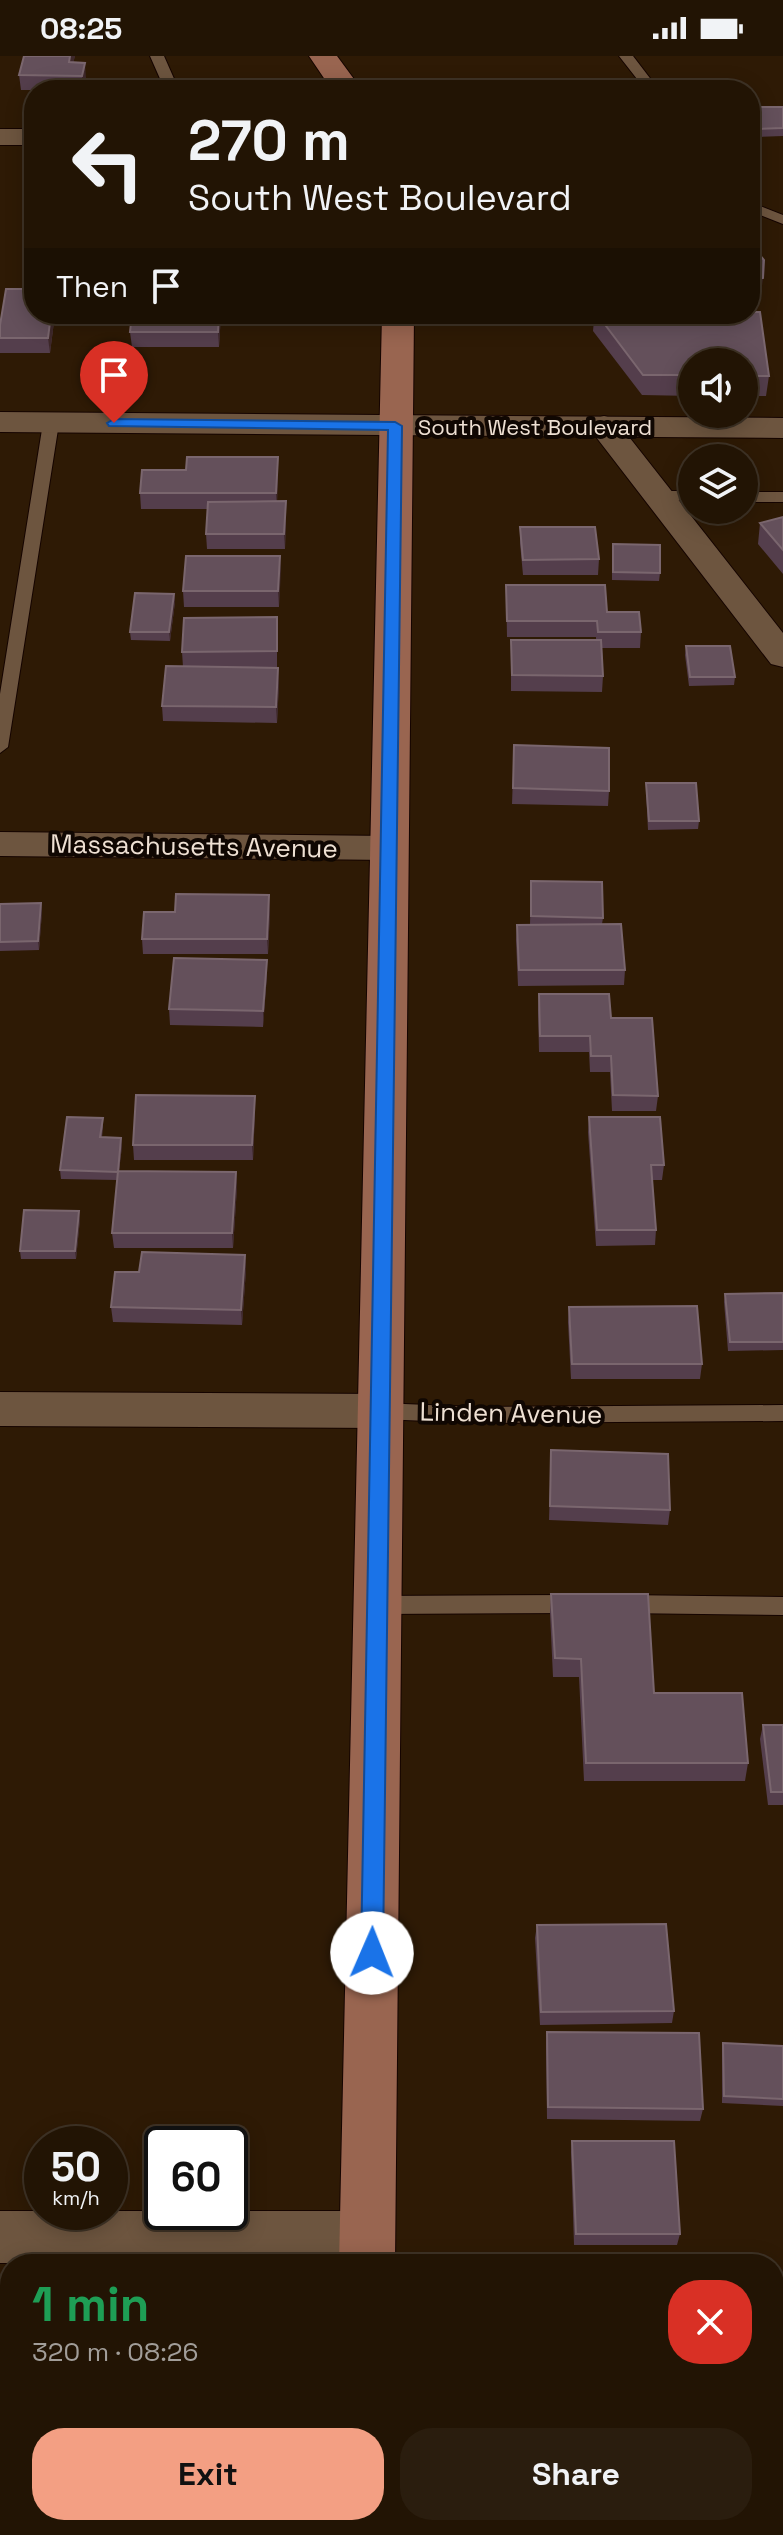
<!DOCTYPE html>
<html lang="en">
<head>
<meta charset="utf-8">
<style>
	:root { --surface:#221404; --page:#2a1d0e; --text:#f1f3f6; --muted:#a29e9a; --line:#3f3326; --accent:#f39f83 }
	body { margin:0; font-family:"Space Grotesk",sans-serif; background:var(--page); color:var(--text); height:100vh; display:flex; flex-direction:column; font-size:30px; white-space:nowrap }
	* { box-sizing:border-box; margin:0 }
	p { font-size:26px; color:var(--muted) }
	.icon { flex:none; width:44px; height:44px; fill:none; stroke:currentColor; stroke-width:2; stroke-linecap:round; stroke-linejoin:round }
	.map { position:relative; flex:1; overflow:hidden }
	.drawer { position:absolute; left:0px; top:2198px; width:784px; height:282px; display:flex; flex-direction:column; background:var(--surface); border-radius:32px 32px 0 0; box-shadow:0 4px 20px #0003,0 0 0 2px var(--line) }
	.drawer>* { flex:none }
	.banner { position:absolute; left:24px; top:24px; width:736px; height:244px; border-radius:32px; box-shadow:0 4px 20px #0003,0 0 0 2px var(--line); background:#221404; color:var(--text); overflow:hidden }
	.tools { position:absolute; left:678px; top:292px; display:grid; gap:16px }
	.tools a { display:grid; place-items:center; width:80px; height:80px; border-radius:50%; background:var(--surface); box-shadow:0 4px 20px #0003,0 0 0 2px var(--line); font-size:40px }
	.speed { position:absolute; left:24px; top:2070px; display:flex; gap:16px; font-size:40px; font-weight:700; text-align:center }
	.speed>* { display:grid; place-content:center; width:104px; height:104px; border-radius:50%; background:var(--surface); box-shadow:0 4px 20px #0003,0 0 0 2px var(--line); line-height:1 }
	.speed small { font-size:20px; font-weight:400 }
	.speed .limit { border:4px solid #111; border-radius:12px; background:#fff; color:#111 }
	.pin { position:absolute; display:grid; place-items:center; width:68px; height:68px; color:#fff; margin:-82px -34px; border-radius:50% 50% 50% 0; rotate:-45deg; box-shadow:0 0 8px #0007 }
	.pin .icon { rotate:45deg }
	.me { position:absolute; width:88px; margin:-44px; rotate:1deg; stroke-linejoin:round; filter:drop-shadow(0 0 6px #0008) }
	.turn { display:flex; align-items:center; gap:28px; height:168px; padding:0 32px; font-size:36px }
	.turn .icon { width:104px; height:104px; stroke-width:2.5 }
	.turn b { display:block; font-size:56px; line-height:68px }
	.then { display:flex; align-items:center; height:76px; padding:0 32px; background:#0003; gap:16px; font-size:30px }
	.round { display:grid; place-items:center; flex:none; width:84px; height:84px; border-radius:32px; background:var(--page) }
	.headline { display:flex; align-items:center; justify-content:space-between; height:136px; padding:0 32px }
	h1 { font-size:48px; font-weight:800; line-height:60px; color:#1e9e55 }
	.primary-button { display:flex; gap:16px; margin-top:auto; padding:16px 32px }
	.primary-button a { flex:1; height:92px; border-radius:32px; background:var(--accent); color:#111; font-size:32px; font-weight:800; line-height:92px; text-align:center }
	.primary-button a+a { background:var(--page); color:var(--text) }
	.status { display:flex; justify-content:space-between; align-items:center; height:56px; padding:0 40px; background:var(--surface); direction:ltr }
	.status svg { height:22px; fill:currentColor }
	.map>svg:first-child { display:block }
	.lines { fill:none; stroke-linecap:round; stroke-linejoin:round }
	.service-casing { stroke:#150400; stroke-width:2 }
	.minor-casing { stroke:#150400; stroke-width:2 }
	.tertiary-casing { stroke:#150400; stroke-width:2 }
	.primary-casing { stroke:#150400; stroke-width:2 }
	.service { fill:#6d553f; fill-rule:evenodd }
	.minor { fill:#6d553f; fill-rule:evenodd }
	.tertiary { fill:#6d553f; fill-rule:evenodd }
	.primary { fill:#996550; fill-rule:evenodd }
	.wall { fill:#543e4c }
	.shaded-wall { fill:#3e282a }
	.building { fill:#64505b; stroke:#7a666e; stroke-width:2 }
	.route { fill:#1a73e8; stroke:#114b97; stroke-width:2 }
	.labels { text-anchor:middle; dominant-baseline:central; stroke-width:8; stroke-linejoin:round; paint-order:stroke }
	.far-street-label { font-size:22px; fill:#eee0d3; stroke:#100702 }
	.street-label { font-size:26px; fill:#eee0d3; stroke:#100702 }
</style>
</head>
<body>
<div class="status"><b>08:25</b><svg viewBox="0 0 49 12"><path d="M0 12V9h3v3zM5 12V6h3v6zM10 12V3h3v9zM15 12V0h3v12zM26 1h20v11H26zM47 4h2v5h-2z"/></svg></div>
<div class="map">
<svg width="783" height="2479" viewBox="0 0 783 2479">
	<rect width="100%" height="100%" fill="#2e1a05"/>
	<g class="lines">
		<!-- service casing -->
		<g class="service-casing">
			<path id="service" d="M 150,0 L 164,0 L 179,34 L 165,34 Z
				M 619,0 L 633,0 L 659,34 L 645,34 L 642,30 L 598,34 L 637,23 Z
				M 750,146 L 783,159 L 783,168 L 750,155 Z
				M 51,362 L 59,367 L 8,691 L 0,697 L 0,638 L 43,367 Z
				M 659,435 L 692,435 L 692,445 L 654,443 L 654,437 Z
				M 744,436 L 783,436 L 783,446 L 744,446 Z
				M 380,1347 L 477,1351 L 783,1349 L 783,1365 L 477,1367 L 380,1363 L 373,1361 L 370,1355 L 373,1349 Z
				M 577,1539 L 585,1542 L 588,1548 L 585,1554 L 577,1557 L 377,1558 L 369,1555 L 366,1549 L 369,1543 L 377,1540 Z
				M 621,1539 L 783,1541 L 783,1559 L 621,1557 L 613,1554 L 610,1548 L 613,1542 Z"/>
		</g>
		<!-- minor casing -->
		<g class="minor-casing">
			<path id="minor" d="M 0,73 L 34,73 L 34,89 L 0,89 Z
				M 604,360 L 615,363 L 783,577 L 783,611 L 771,608 L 593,377 L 588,370 L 593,363 Z
				M 0,776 L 389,780 L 402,783 L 407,792 L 402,801 L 389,804 L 0,800 Z
				M 0,1336 L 380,1338 L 395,1343 L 402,1355 L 395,1367 L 380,1372 L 0,1370 Z
				M 0,2155 L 368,2155 L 387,2163 L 395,2181 L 387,2199 L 368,2207 L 0,2207 Z
				M 774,2286 L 783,2286 L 783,2340 L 774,2340 Z"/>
		</g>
		<!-- tertiary casing -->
		<g class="tertiary-casing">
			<path id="tertiary" d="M 0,356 L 783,362 L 783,382 L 0,376 Z"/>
		</g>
		<!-- primary casing -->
		<g class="primary-casing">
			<path id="primary" d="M 309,0 L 337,0 L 362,34 L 332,34 Z
				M 382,258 L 414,258 L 395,2208 L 339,2208 Z
				M 332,2470 L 392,2470 L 392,2479 L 332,2479 Z"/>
		</g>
		<!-- service -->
		<use href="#service" class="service"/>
		<!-- minor -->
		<use href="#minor" class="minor"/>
		<!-- tertiary -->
		<use href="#tertiary" class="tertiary"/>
		<!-- primary -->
		<use href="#primary" class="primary"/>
	</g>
	<!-- wall -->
	<path class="wall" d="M 75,0 L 73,6 L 86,22 L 83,34 L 21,34 L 19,19 Z
		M 754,51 L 783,51 L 783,80 L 757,81 L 753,59 Z
		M 34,128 L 34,160 L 31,160 L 30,151 Z
		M 34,258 L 55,258 L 50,297 L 0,297 L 0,269 Z
		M 132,258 L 221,258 L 219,291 L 132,291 L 130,276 Z
		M 582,258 L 750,258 L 769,320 L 766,340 L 744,340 L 744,306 L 692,306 L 692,340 L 642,339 L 593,275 L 594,264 L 588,265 Z
		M 278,401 L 277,445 L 286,461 L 285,493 L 207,493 L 206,478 L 208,453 L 141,453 L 140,437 L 186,414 Z
		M 783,461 L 783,518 L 758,488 L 760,467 Z
		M 520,471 L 599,503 L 598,519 L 523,519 L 520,487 Z
		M 612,497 L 660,517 L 659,525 L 612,524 Z
		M 280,500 L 279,551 L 184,551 L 183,535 Z
		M 506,529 L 607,556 L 641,576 L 640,592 L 602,592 L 603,620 L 602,636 L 511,635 L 511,584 L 596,584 L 596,581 L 507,581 Z
		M 174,538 L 175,546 L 170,585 L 131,584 L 130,576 Z
		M 277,561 L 277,611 L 221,611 L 279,627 L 277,667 L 163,665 L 162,650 L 183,611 L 182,596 Z
		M 686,590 L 735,621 L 734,629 L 689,630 L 685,599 Z
		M 514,689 L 609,735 L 608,750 L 512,748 Z
		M 646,727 L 699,765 L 698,773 L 648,774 L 646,736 Z
		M 531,825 L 603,862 L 602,868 L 625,914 L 624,929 L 518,930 L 516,884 L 517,869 L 530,868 Z
		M 41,847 L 42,856 L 39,894 L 0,895 L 0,848 Z
		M 270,854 L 268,898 L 143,898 L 142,883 Z
		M 267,904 L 267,919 L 263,971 L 170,969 L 169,953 Z
		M 539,938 L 611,962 L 658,1040 L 656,1055 L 612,1055 L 610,1016 L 590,1016 L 589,996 L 539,996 L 538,954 Z
		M 255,1055 L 253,1104 L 134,1104 L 133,1089 Z
		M 589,1061 L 664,1109 L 662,1124 L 652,1124 L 656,1174 L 655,1189 L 596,1190 L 588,1076 Z
		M 103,1062 L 103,1071 L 102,1081 L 122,1090 L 119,1115 L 236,1116 L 237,1131 L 233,1192 L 114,1192 L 112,1177 L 117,1124 L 61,1123 L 60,1114 Z
		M 80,1163 L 76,1203 L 21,1203 L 20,1195 Z
		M 245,1199 L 246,1214 L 242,1269 L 113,1266 L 111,1251 L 139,1216 Z
		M 783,1237 L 783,1294 L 728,1295 L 724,1246 L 725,1238 Z
		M 569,1251 L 702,1308 L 700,1323 L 571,1323 L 568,1266 Z
		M 551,1394 L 670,1454 L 668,1469 L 549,1464 Z
		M 551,1538 L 654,1637 L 748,1707 L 745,1725 L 584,1725 L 579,1621 L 553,1621 L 550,1557 Z
		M 763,1669 L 783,1669 L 783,1749 L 768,1749 L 760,1683 Z
		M 537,1869 L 674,1955 L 672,1967 L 540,1969 L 535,1882 Z
		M 547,1976 L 703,2053 L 700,2065 L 547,2063 L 546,1988 Z
		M 723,1987 L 783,1990 L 783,2050 L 722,2047 L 722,1994 Z
		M 572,2085 L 680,2178 L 677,2189 L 574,2189 L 571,2096 Z
		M 0,2304 L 10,2304 L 10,2402 L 0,2402 Z
		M 759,2470 L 774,2470 L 783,2479 L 760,2479 Z"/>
	<!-- shaded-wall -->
	<path class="shaded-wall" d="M 70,0 L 75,0 L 70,21 L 69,6 Z
		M 85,7 L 86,22 L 83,34 L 82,20 Z
		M 757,174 L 755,197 L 750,198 L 750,175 Z
		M 763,222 L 760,245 L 750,247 L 750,224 Z
		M 51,258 L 55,258 L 50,297 L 48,282 Z
		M 219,258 L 221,258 L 219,291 L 218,276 Z
		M 588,258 L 594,258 L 594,264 L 588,265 Z
		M 278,401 L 278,417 L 277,453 L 276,437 Z
		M 286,445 L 286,461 L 285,493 L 284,478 Z
		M 280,500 L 281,515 L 279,551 L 278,535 Z
		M 174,538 L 175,546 L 170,585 L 169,576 Z
		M 278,612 L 279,627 L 277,667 L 276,651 Z
		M 269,839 L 270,854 L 268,898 L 267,883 Z
		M 41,847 L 42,856 L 39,894 L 38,885 Z
		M 267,904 L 267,919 L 263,971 L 263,955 Z
		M 255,1040 L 255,1055 L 253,1104 L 252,1089 Z
		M 121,1082 L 122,1090 L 118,1124 L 118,1116 Z
		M 236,1116 L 237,1131 L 233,1192 L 232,1177 Z
		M 79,1155 L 80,1163 L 76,1203 L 75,1195 Z
		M 245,1199 L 246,1214 L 242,1269 L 241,1254 Z"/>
	<!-- building -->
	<path class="building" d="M 24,0 L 70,0 L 69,6 L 85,7 L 82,20 L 19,19 Z
		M 754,51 L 783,51 L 783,72 L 758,73 Z
		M 34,128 L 34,151 L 30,151 Z
		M 750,165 L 757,174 L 750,175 Z
		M 750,187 L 764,204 L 763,222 L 750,224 Z
		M 6,233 L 34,233 L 34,258 L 51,258 L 48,282 L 0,282 L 0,269 Z
		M 750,256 L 760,256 L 769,320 L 744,320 L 744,306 L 692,306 L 692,319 L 643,319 L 597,258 L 750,258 Z
		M 132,258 L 219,258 L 218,276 L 130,276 Z
		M 187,401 L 278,401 L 276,437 L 140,437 L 142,414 L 186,414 Z
		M 286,445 L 284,478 L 206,478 L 208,446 Z
		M 783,461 L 783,494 L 760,467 Z
		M 520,471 L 595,471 L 599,503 L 523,504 Z
		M 613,488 L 660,489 L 660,517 L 613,516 Z
		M 186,500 L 280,500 L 278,535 L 183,535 Z
		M 506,529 L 605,529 L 607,556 L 639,556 L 641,576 L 598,576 L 597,565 L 507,565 Z
		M 135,537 L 174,538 L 169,576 L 130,576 Z
		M 277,561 L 277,595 L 182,596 L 184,562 Z
		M 511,584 L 601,584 L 603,620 L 512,619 Z
		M 686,590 L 730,590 L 735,621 L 690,621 Z
		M 166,610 L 278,612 L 276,651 L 162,650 Z
		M 514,689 L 609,692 L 609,735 L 513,732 Z
		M 646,727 L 696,727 L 699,765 L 649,765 Z
		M 531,825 L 602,826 L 603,862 L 531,860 Z
		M 176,838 L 269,839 L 267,883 L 142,883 L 144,856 L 175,856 Z
		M 41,847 L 38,885 L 0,886 L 0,848 Z
		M 621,868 L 625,914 L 519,914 L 517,869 Z
		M 174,902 L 267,904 L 263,955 L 169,953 Z
		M 539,938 L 609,938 L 611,962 L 652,962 L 658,1040 L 613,1039 L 611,1000 L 591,1000 L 590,980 L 540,980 Z
		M 136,1039 L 255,1040 L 252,1089 L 133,1089 Z
		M 67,1061 L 103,1062 L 100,1081 L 121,1082 L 118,1116 L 60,1114 Z
		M 589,1061 L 660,1061 L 664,1109 L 651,1109 L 656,1174 L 597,1174 Z
		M 118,1115 L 236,1116 L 232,1177 L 112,1177 Z
		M 24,1154 L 79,1155 L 75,1195 L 20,1195 Z
		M 142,1196 L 245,1199 L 241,1254 L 111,1251 L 115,1216 L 139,1216 Z
		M 783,1237 L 783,1286 L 730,1286 L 725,1238 Z
		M 697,1250 L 702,1308 L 572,1308 L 569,1251 Z
		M 551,1394 L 668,1398 L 670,1454 L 550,1450 Z
		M 551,1538 L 648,1538 L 654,1637 L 742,1637 L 748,1707 L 586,1707 L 581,1603 L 555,1602 Z
		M 763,1669 L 783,1669 L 783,1736 L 771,1736 Z
		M 666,1868 L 674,1955 L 541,1956 L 537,1869 Z
		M 547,1976 L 699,1977 L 703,2053 L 548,2051 Z
		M 723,1987 L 783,1990 L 783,2043 L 724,2040 Z
		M 572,2085 L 674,2085 L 680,2178 L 576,2178 Z
		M 0,2304 L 10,2304 L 10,2392 L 0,2392 Z
		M 783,2413 L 783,2479 L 764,2479 L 763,2470 L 774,2470 L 774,2414 Z
		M 22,2470 L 166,2470 L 166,2479 L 22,2479 Z
		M 577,2470 L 752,2470 L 753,2479 L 577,2479 Z"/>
	<!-- route -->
	<path class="route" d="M 114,363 L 395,366 L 402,370 L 383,1897 L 379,1904 L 372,1907 L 364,1904 L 361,1897 L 388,374 L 109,370 L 107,367 Z"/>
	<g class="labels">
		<!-- far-street labels -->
		<g class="far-street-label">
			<text x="535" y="371">South West Boulevard</text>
		</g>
		<!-- street labels -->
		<g class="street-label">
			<text transform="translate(194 790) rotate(1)">Massachusetts Avenue</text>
			<text transform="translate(511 1357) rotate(1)">Linden Avenue</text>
		</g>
	</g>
</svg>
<div class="tools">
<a><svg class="icon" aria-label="sound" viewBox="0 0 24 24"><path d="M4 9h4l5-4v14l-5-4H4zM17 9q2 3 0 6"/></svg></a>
<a><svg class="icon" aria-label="layers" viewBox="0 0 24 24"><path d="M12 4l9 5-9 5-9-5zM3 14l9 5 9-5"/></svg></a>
</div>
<div class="speed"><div>50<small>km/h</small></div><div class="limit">60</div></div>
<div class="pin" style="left:114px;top:367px;background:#d93025"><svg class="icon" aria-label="arrive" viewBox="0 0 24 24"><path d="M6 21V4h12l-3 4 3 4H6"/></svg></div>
<svg class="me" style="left:372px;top:1897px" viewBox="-20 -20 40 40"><circle r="19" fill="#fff"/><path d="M0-13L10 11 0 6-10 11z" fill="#1a73e8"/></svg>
<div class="banner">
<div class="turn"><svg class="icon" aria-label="left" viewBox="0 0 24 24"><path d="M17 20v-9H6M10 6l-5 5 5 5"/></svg><div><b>270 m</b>South West Boulevard</div></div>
<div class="then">Then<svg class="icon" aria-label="arrive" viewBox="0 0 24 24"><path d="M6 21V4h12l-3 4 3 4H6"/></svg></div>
</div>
<section class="drawer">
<div class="headline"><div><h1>1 min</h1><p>320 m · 08:26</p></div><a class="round" style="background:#d93025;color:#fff"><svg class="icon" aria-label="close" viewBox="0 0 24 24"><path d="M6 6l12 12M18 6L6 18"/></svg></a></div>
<div class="primary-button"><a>Exit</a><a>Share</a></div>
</section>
</div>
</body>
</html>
